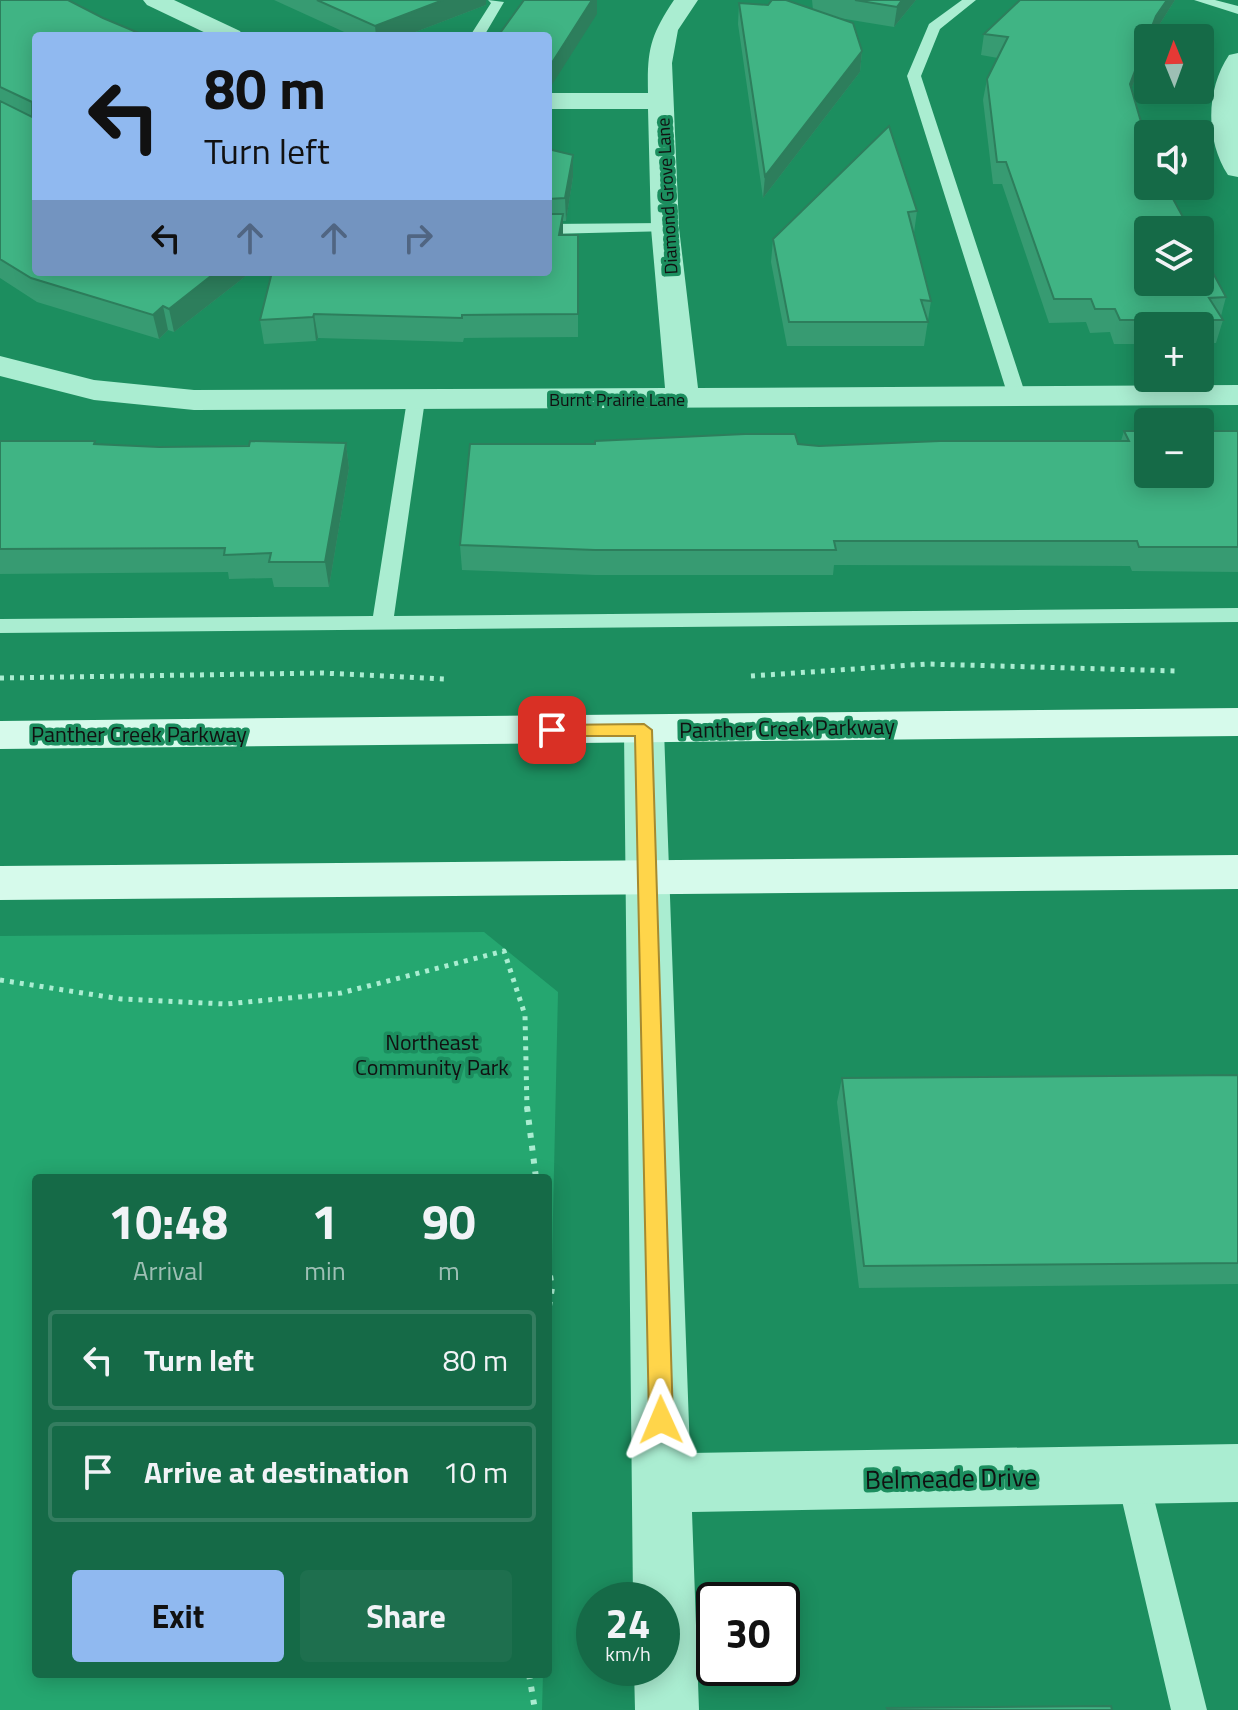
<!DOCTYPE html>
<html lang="en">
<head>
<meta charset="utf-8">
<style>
	:root { --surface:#156a47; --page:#1e6f4e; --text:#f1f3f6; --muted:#9dbfb4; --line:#347d60; --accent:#90b9f0 }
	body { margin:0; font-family:"Titillium Web",sans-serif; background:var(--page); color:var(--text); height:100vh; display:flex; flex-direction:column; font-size:30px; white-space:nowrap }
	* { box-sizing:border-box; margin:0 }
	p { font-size:26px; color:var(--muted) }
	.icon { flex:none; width:44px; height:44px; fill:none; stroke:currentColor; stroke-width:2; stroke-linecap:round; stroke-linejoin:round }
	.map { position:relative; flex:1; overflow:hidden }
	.drawer { position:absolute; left:32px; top:1174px; width:520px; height:504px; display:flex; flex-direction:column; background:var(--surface); border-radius:8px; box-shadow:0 4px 20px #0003 }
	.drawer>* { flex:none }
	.hud { position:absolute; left:32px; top:32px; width:520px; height:244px; border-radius:8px; box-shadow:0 4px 20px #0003; background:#90b9f0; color:#111; overflow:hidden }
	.needle { width:52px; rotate:359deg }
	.fabs { position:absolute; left:1134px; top:24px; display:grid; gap:16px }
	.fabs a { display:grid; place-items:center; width:80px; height:80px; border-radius:8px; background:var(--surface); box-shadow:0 4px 20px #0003; font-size:40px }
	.speed { position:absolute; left:576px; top:1582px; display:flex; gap:16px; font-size:40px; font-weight:700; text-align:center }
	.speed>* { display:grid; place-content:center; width:104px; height:104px; border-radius:50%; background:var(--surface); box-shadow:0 4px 20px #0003; line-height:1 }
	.speed small { font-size:20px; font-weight:400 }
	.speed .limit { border:4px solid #111; border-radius:12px; background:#fff; color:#111 }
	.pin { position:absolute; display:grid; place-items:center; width:68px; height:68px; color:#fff; margin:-34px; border-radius:16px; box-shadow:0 4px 12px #0006 }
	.me { position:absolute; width:88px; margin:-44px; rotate:359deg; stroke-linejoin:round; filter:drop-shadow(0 0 6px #0008) }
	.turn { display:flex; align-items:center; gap:28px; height:168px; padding:0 40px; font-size:36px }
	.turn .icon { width:104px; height:104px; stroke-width:2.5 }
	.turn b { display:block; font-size:56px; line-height:68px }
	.lanes { display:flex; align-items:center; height:76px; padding:0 40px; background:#0003; justify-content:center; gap:40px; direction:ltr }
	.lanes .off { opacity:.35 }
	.eta { display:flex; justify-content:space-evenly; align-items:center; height:136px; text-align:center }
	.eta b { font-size:48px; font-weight:700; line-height:56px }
	.cta { display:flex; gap:16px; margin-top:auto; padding:16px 40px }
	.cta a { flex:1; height:92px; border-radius:8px; background:var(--accent); color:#111; font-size:32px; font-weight:700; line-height:92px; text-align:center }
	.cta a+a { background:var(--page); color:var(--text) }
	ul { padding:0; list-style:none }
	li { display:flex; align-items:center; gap:24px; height:100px; margin:0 16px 12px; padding:0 24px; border:4px solid var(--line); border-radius:8px }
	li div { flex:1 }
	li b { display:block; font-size:30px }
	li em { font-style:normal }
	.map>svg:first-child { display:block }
	.green { fill:#25a770 }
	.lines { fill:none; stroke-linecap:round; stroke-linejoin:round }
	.path-far1 { stroke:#aaedd1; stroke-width:5; stroke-dasharray:4 6; stroke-linecap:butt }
	.path { stroke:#aaedd1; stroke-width:6; stroke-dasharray:5 8; stroke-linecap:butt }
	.lane { fill:#aaedd1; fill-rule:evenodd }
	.street { fill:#aaedd1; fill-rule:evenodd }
	.secondary { fill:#d6faeb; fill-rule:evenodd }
	.wall { fill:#379b72 }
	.shaded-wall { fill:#2d7e5c }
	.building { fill:#40b484; stroke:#2d7e5c; stroke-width:2 }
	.route { fill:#ffd54a; stroke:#a68a30; stroke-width:2 }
	.labels { text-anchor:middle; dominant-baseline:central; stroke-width:7; stroke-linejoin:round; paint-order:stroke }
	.far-street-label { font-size:18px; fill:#111; stroke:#1c8e5f }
	.street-label { font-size:22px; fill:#111; stroke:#1c8e5f }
	.park-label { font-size:22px; fill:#111; stroke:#1c8e5f }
	.near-street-label { font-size:26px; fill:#111; stroke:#1c8e5f }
</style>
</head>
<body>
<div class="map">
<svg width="1238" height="1710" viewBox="0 0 1238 1710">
	<rect width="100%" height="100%" fill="#1c8e5f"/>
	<!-- green -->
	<path class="green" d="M 484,932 L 558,992 L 548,1439 L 548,1178 L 36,1178 L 36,1674 L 543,1674 L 542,1710 L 0,1710 L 0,936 Z"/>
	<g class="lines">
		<!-- path-far1 -->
		<path class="path-far1" d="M 751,676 L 927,664 L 1177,671
			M 0,678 L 322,673 L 446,679
			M 0,980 L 121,999 L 226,1004 L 341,993 L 504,951 L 525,1015 L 527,1109"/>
		<!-- path -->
		<path class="path" d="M 527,1107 L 536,1178
			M 548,1263 L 552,1288 L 548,1312
			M 529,1674 L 535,1710"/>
		<!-- lane -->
		<path class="lane" d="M 488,0 L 504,2 L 484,36 L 470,36 L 491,3 Z
			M 962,0 L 976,0 L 940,29 L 921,76 L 1026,396 L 1017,401 L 1008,396 L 907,76 L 929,24 Z
			M 1194,0 L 1215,0 L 1238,6 L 1238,14 Z
			M 665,223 L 673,228 L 671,231 L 548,234 L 548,224 Z
			M 416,395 L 425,400 L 394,616 L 1238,608 L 1238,622 L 0,633 L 0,619 L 373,616 L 407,400 Z
			M 1132,1459 L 1143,1464 L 1148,1475 L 1207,1710 L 1171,1710 L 1116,1475 L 1121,1464 Z"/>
		<!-- street -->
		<path class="street" d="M 143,0 L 174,0 L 240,31 L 243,36 L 212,36 L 147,5 Z
			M 674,0 L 698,0 L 678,30 L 672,63 L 679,228 L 698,388 L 1238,385 L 1238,405 L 194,410 L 94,400 L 0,376 L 0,356 L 94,380 L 194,390 L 665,388 L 651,228 L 648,109 L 548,109 L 548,93 L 648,93 C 647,50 650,36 674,0 Z
			M 1238,53 L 1238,177 L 1228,175 C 1205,140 1206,89 1229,55 Z
			M 644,716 L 658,720 L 664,730 L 690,1453 L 1238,1444 L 1238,1502 L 692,1512 L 699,1710 L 635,1710 L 634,1668 L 662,1668 L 662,1600 L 633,1600 L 624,730 L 630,720 Z"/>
		<!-- secondary -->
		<path class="secondary" d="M 1238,708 L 1238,736 L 0,749 L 0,721 Z
			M 1238,855 L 1238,889 L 0,900 L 0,866 Z"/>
	</g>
	<!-- wall -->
	<path class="wall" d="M 0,0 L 251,272 L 174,332 L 168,330 L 159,339 L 37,302 L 0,278 Z
		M 274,0 L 486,0 L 486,5 L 405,36 L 353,36 Z
		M 812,0 L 916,0 L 894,27 L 839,18 L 862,51 L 860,72 L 763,198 L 738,24 L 739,3 L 813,10 Z
		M 1020,0 L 1175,0 L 1151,38 L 1148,38 L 1148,46 L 1131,89 L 1148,186 L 1226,297 L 1221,316 L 1223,320 L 1216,343 L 1200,343 L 1200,326 L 1148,326 L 1148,344 L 1114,344 L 1110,332 L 1090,333 L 1086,322 L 1049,323 L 1002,184 L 993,184 L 983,100 L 987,79 L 998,58 L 981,55 L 984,34 Z
		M 889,126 L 917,211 L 914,233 L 931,301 L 924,346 L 787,346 L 771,262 L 773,239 Z
		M 548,149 L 573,177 L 566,221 L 563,221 L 563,235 L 578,235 L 578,337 L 464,338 L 463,342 L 318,338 L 316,341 L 264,344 L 260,320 L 548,272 Z
		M 1124,431 L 1238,431 L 1238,572 L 1132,571 L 1130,566 L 834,565 L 833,575 L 595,575 L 462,570 L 460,545 L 798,444 L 819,446 L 1121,441 Z
		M 0,441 L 159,447 L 346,443 L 349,468 L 329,587 L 274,587 L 272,578 L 229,579 L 228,572 L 0,574 Z
		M 1238,1075 L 1238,1284 L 859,1288 L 837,1102 L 842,1078 Z"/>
	<!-- shaded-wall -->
	<path class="shaded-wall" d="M 443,0 L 486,0 L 486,5 L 405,36 L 376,36 L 375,26 Z
		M 592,0 L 597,0 L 597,14 L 548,91 L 548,69 Z
		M 902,0 L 916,0 L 894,27 L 897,7 Z
		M 1167,0 L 1175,0 L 1151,38 L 1148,38 L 1148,46 L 1125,105 L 1130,84 L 1156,16 Z
		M 862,51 L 860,72 L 763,198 L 765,176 Z
		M 573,155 L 573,177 L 566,221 L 565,198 Z
		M 563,214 L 563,237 L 559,235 Z
		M 216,272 L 251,272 L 174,332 L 169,309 Z
		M 163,306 L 168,330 L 159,339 L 153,315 Z
		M 314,314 L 318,338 L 316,341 L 313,317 Z
		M 346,443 L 349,468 L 329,587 L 325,562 Z"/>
	<!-- building -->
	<path class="building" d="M 0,0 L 68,0 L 103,18 L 146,36 L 36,36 L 36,272 L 216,272 L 169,309 L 163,306 L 153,315 L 31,278 L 0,259 L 0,101 L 32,117 L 32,102 L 0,87 Z
		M 317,0 L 443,0 L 375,26 Z
		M 524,0 L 592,0 L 548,69 L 548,36 L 498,36 Z
		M 772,0 L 786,0 L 853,23 L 862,51 L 765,176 L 739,3 L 768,5 Z
		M 855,0 L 902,0 L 897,7 Z
		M 1020,0 L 1167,0 L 1156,16 L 1130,84 L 1148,146 L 1148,186 L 1166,186 L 1190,230 L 1148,230 L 1148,282 L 1200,282 L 1200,249 L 1226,297 L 1209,298 L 1223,320 L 1120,320 L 1115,309 L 1095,309 L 1091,299 L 1054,299 L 1006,162 L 997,162 L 987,79 L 1008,37 L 984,34 Z
		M 889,126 L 917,211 L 908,212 L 931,301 L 921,300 L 928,322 L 789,322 L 773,239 Z
		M 548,149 L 573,155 L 565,198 L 548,199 Z
		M 548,214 L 563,214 L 559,235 L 578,235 L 578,314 L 462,315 L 462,318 L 314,314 L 313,317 L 260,320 L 272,272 L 548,272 Z
		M 1124,431 L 1148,431 L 1148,474 L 1200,474 L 1200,431 L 1238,431 L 1238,547 L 1139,547 L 1137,541 L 834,541 L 836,550 L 595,550 L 460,545 L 470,444 L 595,444 L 595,441 L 745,434 L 795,434 L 798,444 L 819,446 L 940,441 L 1129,441 Z
		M 0,441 L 95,441 L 94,444 L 159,447 L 249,446 L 250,441 L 346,443 L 325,562 L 269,562 L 271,553 L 224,555 L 225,548 L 0,549 Z
		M 1238,1075 L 1238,1263 L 864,1266 L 842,1078 Z
		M 1111,1706 L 1112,1710 L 888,1710 L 887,1708 Z"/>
	<!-- route -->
	<path class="route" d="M 644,724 L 652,730 L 673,1420 L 670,1428 L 661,1431 L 653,1428 L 649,1420 L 635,736 L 552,736 L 543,730 L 552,725 Z"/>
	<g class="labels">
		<!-- far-street labels -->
		<g class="far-street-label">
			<text transform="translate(667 196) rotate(-93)">Diamond Grove Lane</text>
			<text x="617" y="399">Burnt Prairie Lane</text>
		</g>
		<!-- street labels -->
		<g class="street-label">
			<text transform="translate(787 728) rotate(-1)">Panther Creek Parkway</text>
			<text x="139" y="734">Panther Creek Parkway</text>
		</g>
		<!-- park labels -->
		<g class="park-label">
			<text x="432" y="1042">Northeast<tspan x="432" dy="25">Community Park</tspan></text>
		</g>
		<!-- near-street labels -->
		<g class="near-street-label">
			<text transform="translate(951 1478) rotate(-1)">Belmeade Drive</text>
		</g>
	</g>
</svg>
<div class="fabs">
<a><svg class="needle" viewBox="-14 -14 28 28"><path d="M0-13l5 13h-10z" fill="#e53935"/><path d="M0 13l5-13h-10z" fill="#9dbfb4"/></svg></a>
<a><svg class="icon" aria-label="sound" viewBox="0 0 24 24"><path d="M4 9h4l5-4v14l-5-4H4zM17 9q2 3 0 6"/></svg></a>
<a><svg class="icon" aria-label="layers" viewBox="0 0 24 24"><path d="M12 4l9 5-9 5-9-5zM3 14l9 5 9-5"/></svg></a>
<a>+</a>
<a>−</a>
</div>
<div class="speed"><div>24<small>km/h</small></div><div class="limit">30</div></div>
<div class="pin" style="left:552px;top:730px;background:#d93025"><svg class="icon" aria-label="arrive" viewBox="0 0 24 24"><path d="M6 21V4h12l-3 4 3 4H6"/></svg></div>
<svg class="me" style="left:661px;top:1420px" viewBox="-20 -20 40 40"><path d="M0-17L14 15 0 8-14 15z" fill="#ffd54a" stroke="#fff" stroke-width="4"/></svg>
<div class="hud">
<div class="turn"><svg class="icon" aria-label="left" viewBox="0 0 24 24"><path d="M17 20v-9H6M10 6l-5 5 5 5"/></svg><div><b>80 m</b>Turn left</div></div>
<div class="lanes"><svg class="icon" aria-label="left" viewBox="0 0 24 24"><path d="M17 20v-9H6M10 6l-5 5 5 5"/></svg><svg class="icon off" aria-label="ahead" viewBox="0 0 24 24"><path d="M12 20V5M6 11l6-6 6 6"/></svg><svg class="icon off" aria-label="ahead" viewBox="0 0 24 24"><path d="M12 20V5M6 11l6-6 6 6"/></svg><svg class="icon off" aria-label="right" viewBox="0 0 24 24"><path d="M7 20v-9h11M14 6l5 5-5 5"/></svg></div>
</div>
<section class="drawer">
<div class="eta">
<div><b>10:48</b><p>Arrival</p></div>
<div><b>1</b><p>min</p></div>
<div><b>90</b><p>m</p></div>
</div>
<ul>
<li><svg class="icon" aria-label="left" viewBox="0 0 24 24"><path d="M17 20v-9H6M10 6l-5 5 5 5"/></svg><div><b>Turn left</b></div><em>80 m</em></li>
<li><svg class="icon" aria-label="arrive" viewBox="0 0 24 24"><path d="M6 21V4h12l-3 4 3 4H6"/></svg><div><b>Arrive at destination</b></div><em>10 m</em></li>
</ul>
<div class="cta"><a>Exit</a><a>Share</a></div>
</section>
</div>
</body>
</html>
